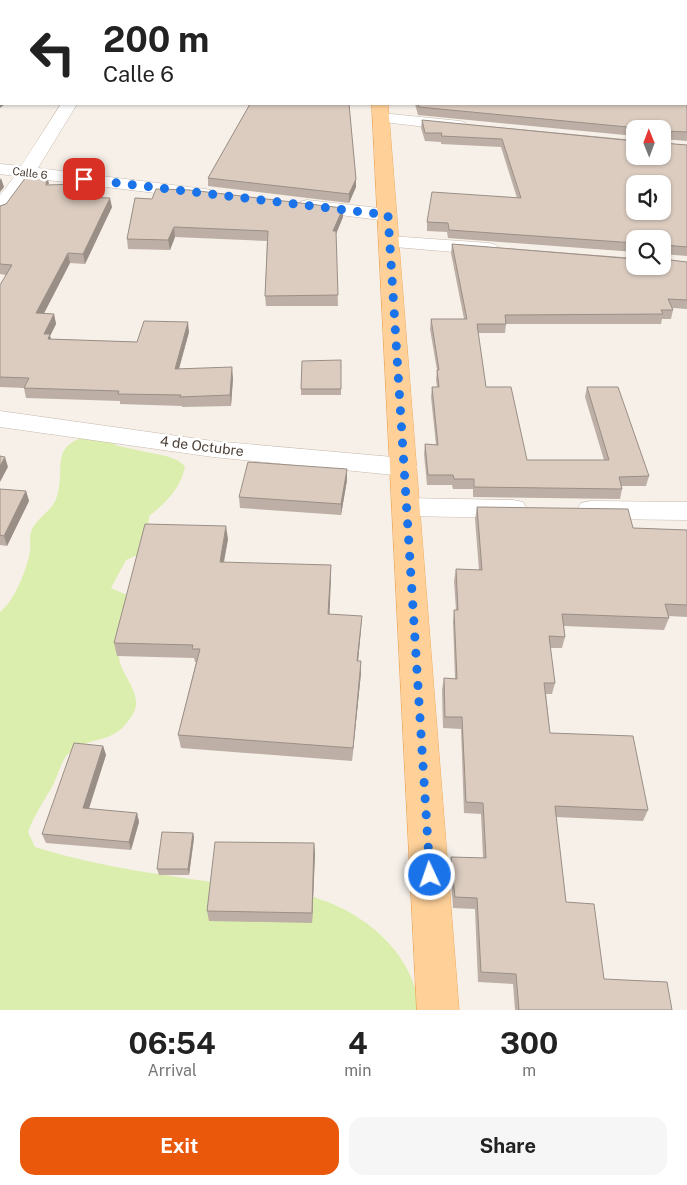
<!DOCTYPE html>
<html lang="en">
<head>
<meta charset="utf-8">
<style>
	:root { --surface:#fff; --page:#f6f6f6; --text:#222; --muted:#767676; --accent:#ea580c }
	body { margin:0; font-family:"Public Sans",sans-serif; background:var(--page); color:var(--text); height:100vh; display:flex; flex-direction:column; font-size:19px; white-space:nowrap }
	* { box-sizing:border-box; margin:0 }
	p { font-size:16px; color:var(--muted) }
	.icon { flex:none; width:28px; height:28px; fill:none; stroke:currentColor; stroke-width:2; stroke-linecap:round; stroke-linejoin:round }
	.map { position:relative; height:1010px; overflow:hidden }
	.drawer { display:flex; flex-direction:column; background:var(--surface); flex:1 }
	.drawer>* { flex:none }
	.hud { position:absolute; left:0px; top:0px; width:688px; height:105px; box-shadow:0 1px 4px #0004; background:#fff; color:var(--text); overflow:hidden }
	.needle { width:32px; rotate:359deg }
	.fabs { position:absolute; left:626px; top:120px; display:grid; gap:10px }
	.fabs a { display:grid; place-items:center; width:45px; height:45px; border-radius:10px; background:var(--surface); box-shadow:0 1px 4px #0004; font-size:25px }
	.pin { position:absolute; display:grid; place-items:center; width:42px; height:42px; color:#fff; margin:-21px; border-radius:10px; box-shadow:0 2px 8px #0006 }
	.me { position:absolute; width:55px; margin:-28px; rotate:357deg; stroke-linejoin:round; filter:drop-shadow(0 0 4px #0008) }
	.turn { display:flex; align-items:center; gap:18px; height:105px; padding:0 20px; font-size:22px }
	.turn .icon { width:65px; height:65px; stroke-width:2.5 }
	.turn b { display:block; font-size:35px; line-height:42px }
	.eta { display:flex; justify-content:space-evenly; align-items:center; height:85px; text-align:center }
	.eta b { font-size:30px; font-weight:700; line-height:35px }
	.primary-button { display:flex; gap:10px; margin-top:auto; padding:10px 20px }
	.primary-button a { flex:1; height:58px; border-radius:15px; background:var(--accent); color:#fff; font-size:20px; font-weight:700; line-height:58px; text-align:center }
	.primary-button a+a { background:var(--page); color:var(--text) }
	.map>svg:first-child { display:block }
	.green { fill:#dceeae }
	.lines { fill:none; stroke-linecap:round; stroke-linejoin:round }
	.minor-casing { stroke:#c6b9ad; stroke-width:1 }
	.primary-casing { stroke:#f0ab5e; stroke-width:1 }
	.minor { fill:#fff; fill-rule:evenodd }
	.primary { fill:#ffd199; fill-rule:evenodd }
	.wall { fill:#bdafa5 }
	.shaded-wall { fill:#9a8f86 }
	.building { fill:#dcccc0; stroke:#9a8f86; fill-rule:evenodd }
	.route { stroke:#1a73e8; stroke-width:9; stroke-dasharray:0 16.2 }
	.labels { text-anchor:middle; dominant-baseline:central; stroke-width:5; stroke-linejoin:round; paint-order:stroke }
	.far-street-label { font-size:11px; fill:#4b3f36; stroke:#fff }
	.street-label { font-size:14px; fill:#4b3f36; stroke:#fff }
</style>
</head>
<body>
<div class="map">
<svg width="687" height="1010" viewBox="0 0 687 1010">
	<rect width="100%" height="100%" fill="#f6f0e9"/>
	<!-- green -->
	<path class="green" d="M 85,437 L 109,441 L 118,446 L 166,456 L 177,460 L 185,466 C 182,487 165,504 149,516 L 147,545 L 140,554 L 126,560 L 111,588 L 136,599 C 131,615 118,642 119,658 C 121,675 143,694 134,712 C 115,748 91,733 68,754 C 61,761 58,776 53,785 C 44,801 34,815 28,832 L 35,847 C 101,868 172,876 240,886 C 267,890 297,891 322,900 C 369,916 416,957 419,1010 L 0,1010 L 0,612 C 14,602 27,569 30,551 C 31,545 29,538 31,532 C 35,519 51,512 56,499 C 67,473 48,447 85,437 Z"/>
	<g class="lines">
		<!-- minor casing -->
		<g class="minor-casing">
			<path id="minor" d="M 61,104 L 77,104 L 38,168 L 205,189 L 211,190 L 214,194 L 211,198 L 205,199 L 31,178 L 7,212 L 0,214 L 0,195 L 15,176 L 0,174 L 0,164 L 21,166 Z
				M 381,113 L 460,121 L 466,123 L 468,126 L 466,129 L 460,131 L 375,121 L 373,118 L 375,115 Z
				M 307,200 L 388,209 L 395,211 L 397,215 L 395,219 L 388,221 L 300,210 L 298,206 L 300,202 Z
				M 390,236 L 489,243 L 496,245 L 499,249 L 496,253 L 489,255 L 383,246 L 380,242 L 383,238 Z
				M 0,411 L 213,441 L 404,458 L 413,461 L 417,467 L 413,473 L 404,476 L 213,457 L 0,427 Z
				M 406,498 L 513,500 L 523,502 L 527,509 L 523,516 L 513,518 L 406,516 L 396,514 L 392,507 L 396,500 Z
				M 591,501 L 687,502 L 687,520 L 591,519 L 581,517 L 577,510 L 581,503 Z"/>
		</g>
		<!-- primary casing -->
		<g class="primary-casing">
			<path id="primary" d="M 372,104 L 388,104 L 459,1010 L 417,1010 Z"/>
		</g>
		<!-- minor -->
		<use href="#minor" class="minor"/>
		<!-- primary -->
		<use href="#primary" class="primary"/>
	</g>
	<!-- wall -->
	<path class="wall" d="M 687,36 L 687,141 L 662,139 L 662,129 L 635,129 L 635,136 L 418,115 L 415,104 L 686,104 Z
		M 228,104 L 349,104 L 356,179 L 356,187 L 349,203 L 208,186 L 208,178 L 250,104 Z
		M 422,120 L 687,145 L 687,256 L 662,254 L 635,239 L 635,252 L 448,238 L 447,232 L 427,231 L 427,222 L 517,198 L 501,147 L 441,144 L 441,142 L 425,141 L 421,128 Z
		M 49,185 L 85,194 L 84,197 L 112,207 L 85,264 L 70,263 L 44,313 L 54,314 L 56,324 L 50,336 L 51,339 L 137,342 L 189,332 L 179,369 L 233,378 L 231,406 L 182,407 L 182,406 L 120,404 L 120,401 L 26,398 L 24,388 L 0,387 L 0,285 L 6,275 L 0,274 L 0,206 Z
		M 135,198 L 343,217 L 336,234 L 338,306 L 266,306 L 265,296 L 267,241 L 175,237 L 170,250 L 128,249 L 127,239 Z
		M 452,244 L 687,262 L 687,309 L 673,308 L 673,310 L 671,319 L 662,319 L 661,324 L 506,324 L 505,333 L 478,333 L 486,387 L 527,460 L 604,460 L 585,397 L 587,387 L 649,476 L 646,486 L 622,486 L 622,489 L 620,499 L 473,497 L 473,489 L 453,489 L 452,485 L 427,485 L 424,454 L 425,444 L 436,445 L 431,397 L 432,387 L 437,387 L 436,380 L 437,370 L 430,329 L 431,319 L 464,319 L 451,253 Z
		M 341,360 L 341,395 L 301,395 L 301,389 Z
		M 347,480 L 341,515 L 240,508 L 239,497 Z
		M 0,489 L 26,491 L 29,501 L 7,546 L 0,545 Z
		M 477,507 L 633,528 L 687,530 L 687,617 L 668,616 L 669,618 L 664,630 L 564,626 L 565,637 L 562,648 L 550,648 L 555,683 L 552,694 L 546,694 L 550,733 L 648,810 L 643,821 L 556,817 L 566,902 L 604,979 L 672,1010 L 515,1010 L 513,984 L 478,982 L 475,909 L 453,908 L 450,868 L 451,857 L 483,858 L 481,814 L 464,813 L 461,729 L 443,728 L 442,690 L 444,678 L 455,679 L 453,622 L 454,610 L 456,610 L 454,581 L 456,569 L 479,570 L 475,519 Z
		M 228,539 L 224,563 L 331,565 L 329,614 L 361,629 L 358,661 L 361,661 L 361,673 L 352,761 L 181,748 L 178,735 L 196,662 L 195,662 L 194,658 L 117,656 L 114,643 Z
		M 103,746 L 106,755 L 89,809 L 137,813 L 139,822 L 131,850 L 46,843 L 42,834 Z
		M 193,833 L 194,838 L 189,875 L 159,875 L 157,869 Z
		M 314,843 L 315,854 L 312,923 L 209,921 L 207,911 Z"/>
	<!-- shaded-wall -->
	<path class="shaded-wall" d="M 1,45 L 1,53 L 0,54 L 0,46 Z
		M 1,97 L 1,104 L 5,104 L 0,108 L 0,98 Z
		M 47,175 L 49,184 L 46,185 Z
		M 1,178 L 4,187 L 0,192 L 0,180 Z
		M 356,179 L 356,187 L 349,203 L 349,194 Z
		M 83,184 L 85,194 L 80,206 L 78,197 Z
		M 110,198 L 112,207 L 85,264 L 83,254 Z
		M 343,208 L 343,217 L 333,241 L 333,231 Z
		M 174,227 L 175,237 L 170,250 L 168,240 Z
		M 68,253 L 70,263 L 39,323 L 36,313 Z
		M 54,314 L 56,324 L 50,336 L 53,344 L 44,334 Z
		M 188,322 L 189,332 L 176,379 L 175,369 Z
		M 232,367 L 233,378 L 231,406 L 230,395 Z
		M 5,457 L 8,467 L 0,482 L 0,466 Z
		M 347,469 L 347,480 L 341,515 L 341,504 Z
		M 26,491 L 29,501 L 7,546 L 4,536 Z
		M 226,526 L 228,539 L 221,575 L 220,562 Z
		M 331,565 L 331,578 L 329,627 L 328,614 Z
		M 362,616 L 361,629 L 357,673 L 357,661 Z
		M 361,661 L 361,673 L 352,761 L 353,748 Z
		M 103,746 L 106,755 L 86,817 L 83,808 Z
		M 137,813 L 139,822 L 131,850 L 129,842 Z
		M 193,833 L 194,838 L 189,875 L 188,869 Z
		M 314,843 L 315,854 L 312,923 L 312,913 Z"/>
	<!-- building -->
	<path class="building" d="M 0,0 L 687,0 L 687,29 L 686,33 L 686,1 L 1,1 L 1,20 L 0,19 Z
		M 1,21 L 1,45 L 0,46 L 0,29 L 1,29 Z
		M 686,36 L 687,36 L 687,132 L 663,131 L 662,136 L 662,129 L 638,129 L 638,128 L 419,107 L 418,104 L 686,104 Z
		M 0,67 L 1,67 L 1,97 L 0,98 Z
		M 250,104 L 349,104 L 356,179 L 349,194 L 208,178 Z
		M 422,120 L 635,141 L 635,156 L 662,156 L 662,143 L 687,145 L 687,247 L 664,245 L 662,247 L 662,239 L 635,239 L 635,243 L 449,230 L 448,223 L 427,222 L 432,192 L 521,198 L 502,139 L 441,136 L 442,133 L 425,133 ZM 635,184 L 662,184 L 662,211 L 635,211 Z
		M 47,175 L 46,185 L 83,184 L 78,197 L 110,198 L 83,254 L 68,253 L 36,313 L 54,314 L 44,334 L 50,334 L 48,339 L 137,342 L 144,321 L 188,322 L 175,369 L 232,367 L 230,395 L 180,397 L 181,395 L 118,394 L 119,391 L 24,388 L 29,378 L 0,377 L 0,285 L 12,265 L 0,264 L 0,206 L 6,204 L 26,177 Z
		M 156,189 L 190,190 L 343,208 L 333,231 L 336,231 L 338,295 L 265,296 L 268,231 L 174,227 L 168,240 L 127,239 L 135,198 L 152,199 Z
		M 452,244 L 635,259 L 635,266 L 662,266 L 662,259 L 687,262 L 687,300 L 668,299 L 673,310 L 661,310 L 663,314 L 505,315 L 506,324 L 477,324 L 486,387 L 511,387 L 527,460 L 609,460 L 587,387 L 618,387 L 649,476 L 619,477 L 622,489 L 474,487 L 474,479 L 454,479 L 453,475 L 428,475 L 425,444 L 438,445 L 432,387 L 439,387 L 437,370 L 439,370 L 431,319 L 467,319 Z
		M 341,360 L 341,389 L 301,389 L 302,361 Z
		M 0,456 L 5,457 L 0,466 Z
		M 248,462 L 347,469 L 341,504 L 239,497 Z
		M 0,489 L 26,491 L 4,536 L 0,535 Z
		M 477,507 L 628,509 L 633,528 L 687,530 L 687,605 L 665,604 L 669,618 L 562,614 L 565,637 L 549,636 L 555,683 L 544,683 L 550,733 L 633,736 L 648,810 L 555,806 L 566,902 L 594,904 L 604,979 L 667,982 L 672,1010 L 519,1010 L 516,974 L 481,972 L 477,898 L 455,897 L 451,857 L 486,858 L 483,803 L 466,802 L 462,717 L 445,717 L 444,678 L 457,679 L 454,610 L 458,610 L 456,569 L 482,570 Z
		M 145,524 L 226,526 L 220,562 L 331,565 L 328,614 L 362,616 L 357,661 L 361,661 L 353,748 L 178,735 L 200,649 L 192,649 L 193,645 L 114,643 Z
		M 74,743 L 103,746 L 83,808 L 137,813 L 129,842 L 42,834 Z
		M 162,832 L 193,833 L 188,869 L 157,869 Z
		M 215,842 L 314,843 L 312,913 L 207,911 Z"/>
	<g class="lines">
		<!-- route -->
		<path class="route" d="M 84,179 L 388,215 L 430,875"/>
	</g>
	<g class="labels">
		<!-- far-street labels -->
		<g class="far-street-label">
			<text transform="translate(30 173) rotate(7)">Calle 6</text>
		</g>
		<!-- street labels -->
		<g class="street-label">
			<text transform="translate(202 446) rotate(7)">4 de Octubre</text>
		</g>
	</g>
</svg>
<div class="fabs">
<a><svg class="needle" viewBox="-14 -14 28 28"><path d="M0-13l5 13h-10z" fill="#e53935"/><path d="M0 13l5-13h-10z" fill="#767676"/></svg></a>
<a><svg class="icon" aria-label="sound" viewBox="0 0 24 24"><path d="M4 9h4l5-4v14l-5-4H4zM17 9q2 3 0 6"/></svg></a>
<a><svg class="icon" aria-label="search" viewBox="0 0 24 24"><circle cx="10" cy="10" r="6"/><path d="M15 15l6 6"/></svg></a>
</div>
<div class="pin" style="left:84px;top:179px;background:#d93025"><svg class="icon" aria-label="arrive" viewBox="0 0 24 24"><path d="M6 21V4h12l-3 4 3 4H6"/></svg></div>
<svg class="me" style="left:430px;top:875px" viewBox="-20 -20 40 40"><circle r="17" fill="#1a73e8" stroke="#fff" stroke-width="3"/><path d="M0-11L8 9 0 5-8 9z" fill="#fff"/></svg>
<div class="hud">
<div class="turn"><svg class="icon" aria-label="left" viewBox="0 0 24 24"><path d="M17 20v-9H6M10 6l-5 5 5 5"/></svg><div><b>200 m</b>Calle 6</div></div>
</div>
</div>
<section class="drawer">
<div class="eta">
<div><b>06:54</b><p>Arrival</p></div>
<div><b>4</b><p>min</p></div>
<div><b>300</b><p>m</p></div>
</div>
<div class="primary-button"><a>Exit</a><a>Share</a></div>
</section>
</body>
</html>
